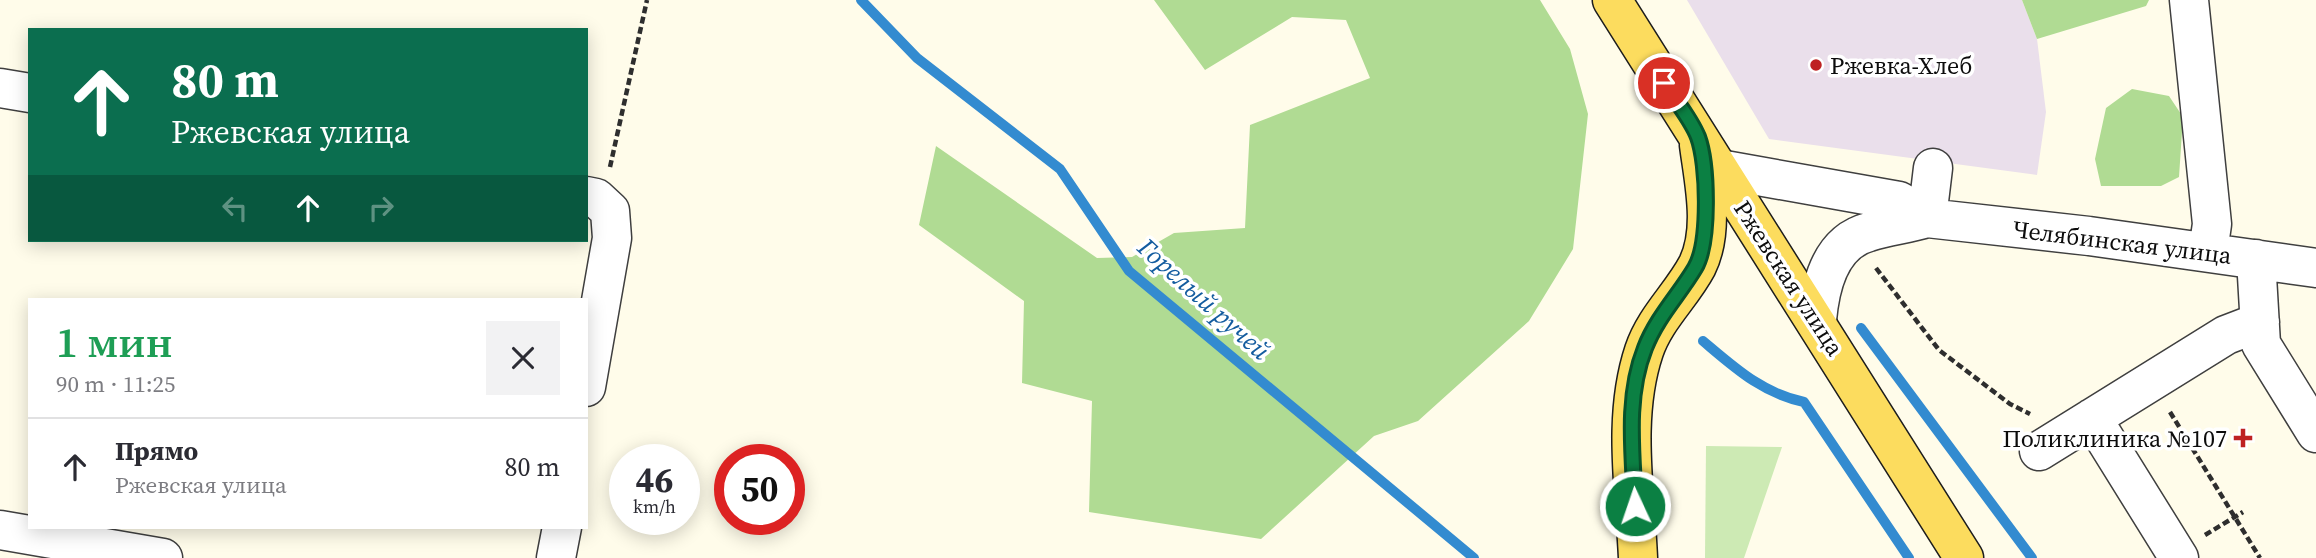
<!DOCTYPE html>
<html lang="ru">
<head>
<meta charset="utf-8">
<style>
	:root { --surface:#fff; --page:#f2f2f3; --text:#2b2b33; --muted:#7c7c81; --line:#e1e1e2 }
	body { margin:0; font-family:"Source Serif 4",serif; background:var(--page); color:var(--text); height:100vh; display:flex; flex-direction:column; font-size:26px; white-space:nowrap }
	* { box-sizing:border-box; margin:0 }
	p { font-size:23px; color:var(--muted) }
	.icon { flex:none; width:38px; height:38px; fill:none; stroke:currentColor; stroke-width:2; stroke-linecap:round; stroke-linejoin:round }
	.map { position:relative; flex:1; overflow:hidden }
	.drawer { position:absolute; left:28px; top:298px; width:560px; height:231px; display:flex; flex-direction:column; background:var(--surface); border-radius:0px; box-shadow:0 4px 18px #0003 }
	.drawer>* { flex:none }
	.top-card { position:absolute; left:28px; top:28px; width:560px; height:214px; border-radius:0px; box-shadow:0 4px 18px #0003; background:#0b6e4f; color:#fff; overflow:hidden }
	.speed { position:absolute; left:609px; top:444px; display:flex; gap:14px; font-size:35px; font-weight:700; text-align:center }
	.speed>* { display:grid; place-content:center; width:91px; height:91px; border-radius:50%; background:var(--surface); box-shadow:0 4px 18px #0003; line-height:1 }
	.speed small { font-size:18px; font-weight:400 }
	.speed .limit { border:10px solid #d22; background:#fff; color:#111 }
	.pin { position:absolute; display:grid; place-items:center; width:60px; height:60px; color:#fff; margin:-30px; border:4px solid #fff; border-radius:50%; box-shadow:0 2px 7px #0007 }
	.me { position:absolute; width:77px; margin:-38px; rotate:357deg; stroke-linejoin:round; filter:drop-shadow(0 0 5px #0008) }
	.turn { display:flex; align-items:center; gap:24px; height:147px; padding:0 28px; font-size:32px }
	.turn .icon { width:91px; height:91px; stroke-width:2.5 }
	.turn b { display:block; font-size:49px; line-height:60px }
	.lanes { display:flex; align-items:center; height:66px; padding:0 28px; background:#0003; justify-content:center; gap:35px; direction:ltr }
	.lanes .off { opacity:.35 }
	.round { display:grid; place-items:center; flex:none; width:74px; height:74px; border-radius:0px; background:var(--page) }
	.overview { display:flex; align-items:center; justify-content:space-between; height:119px; padding:0 28px }
	h1 { font-size:42px; font-weight:600; line-height:52px; color:#1e9e55 }
	ul { padding:0; list-style:none }
	li { display:flex; align-items:center; gap:21px; height:98px; padding:0 28px; border-top:2px solid var(--line) }
	li div { flex:1 }
	li b { display:block; font-size:26px }
	li em { font-style:normal }
	.map>svg:first-child { display:block }
	.industrial { fill:#eadfeb }
	.green { fill:#cdeab4 }
	.forest { fill:#b0db93 }
	.lines { fill:none; stroke-linecap:round; stroke-linejoin:round }
	.stream { stroke:#338bd0; stroke-width:10 }
	.minor-casing { stroke:#3f3f3f; stroke-width:41 }
	.major-casing { stroke:#1d1d1d; stroke-width:41 }
	.path { stroke:#2e2e2e; stroke-width:4.5; stroke-dasharray:7 3.5; stroke-linecap:butt }
	.minor { stroke:#fff; stroke-width:38 }
	.major { stroke:#fcdc5e; stroke-width:38 }
	.route-casing { stroke:#07532c; stroke-width:18 }
	.route { stroke:#0b8043; stroke-width:12 }
	.poi-dot { fill:#be2122; stroke:#fff; stroke-width:2.5 }
	.labels { text-anchor:middle; dominant-baseline:central; stroke-width:7; stroke-linejoin:round; paint-order:stroke }
	.poi-label { font-size:24px; fill:#0c0c0c; stroke:#fff; text-anchor:start }
	.street-label { font-size:24px; fill:#0c0c0c; stroke:#fff }
	.water-label { font-size:26px; font-style:italic; fill:#135c9f; stroke:#fff }
</style>
</head>
<body>
<div class="map">
<svg width="2316" height="558" viewBox="0 0 2316 558">
	<rect width="100%" height="100%" fill="#fffcea"/>
	<!-- industrial -->
	<path class="industrial" d="M 1687,0 L 2022,0 L 2037,39 L 2046,112 L 2037,175 L 1769,139 Z"/>
	<!-- green -->
	<path class="green" d="M 1706,446 L 1782,447 L 1744,558 L 1705,558 Z"/>
	<!-- forest -->
	<path class="forest" d="M 1154,0 L 1540,0 L 1570,49 L 1588,114 L 1573,249 L 1529,321 L 1418,421 L 1374,436 L 1261,539 L 1089,512 L 1092,401 L 1022,383 L 1024,301 L 919,225 L 936,146 L 1097,258 L 1132,257 L 1174,233 L 1245,228 L 1250,125 L 1370,78 L 1346,20 L 1292,17 L 1205,70 Z
		M 2022,0 L 2149,0 L 2146,6 L 2037,39 Z
		M 2132,89 L 2169,96 L 2183,117 L 2179,177 L 2161,186 L 2101,186 L 2095,159 L 2106,108 Z"/>
	<g class="lines">
		<!-- stream -->
		<path class="stream" d="M 861,0 L 917,58 L 1060,169 L 1129,271 L 1474,558
			M 1861,328 L 2032,558
			M 1703,341 C 1735,368 1762,393 1804,402 L 1909,558"/>
		<!-- minor casing -->
		<g class="minor-casing">
			<path id="minor" d="M 2189,0 L 2212,224 L 2208,252
				M 0,88 L 30,93
				M 1719,169 L 1899,201 L 1927,218 L 2089,236 L 2316,268
				M 586,196 L 596,198 L 610,211 L 612,238 L 586,387
				M 1927,218 L 1933,168
				M 2256,259 L 2261,344 L 2316,433
				M 1817,320 C 1820,286 1830,242 1869,232 C 1888,226 1908,224 1927,218
				M 2092,418 L 2179,558
				M 2039,451 L 2226,335 L 2260,322
				M 0,530 L 163,558
				M 556,558 L 562,527"/>
		</g>
		<!-- major casing -->
		<g class="major-casing">
			<path id="major" d="M 1612,0 L 1964,558
				M 1638,558 C 1635,490 1622,417 1644,351 C 1655,318 1681,296 1697,266 C 1715,230 1704,183 1699,145"/>
		</g>
		<!-- path -->
		<path class="path" d="M 610,167 L 647,0
			M 1876,268 L 1939,350 L 2010,404 L 2030,414
			M 2170,412 L 2260,558
			M 2205,535 L 2243,512"/>
		<!-- minor -->
		<use href="#minor" class="minor"/>
		<!-- major -->
		<use href="#major" class="major"/>
	</g>
	<g class="lines">
		<!-- route casing -->
		<g class="route-casing">
			<path id="route" d="M 1635,506 C 1633,454 1625,398 1645,348 C 1657,317 1679,295 1695,268 C 1710,243 1708,164 1698,137 C 1691,119 1675,100 1664,83"/>
		</g>
		<!-- route -->
		<use href="#route" class="route"/>
	</g>
	<!-- markers -->
	<g class="poi-dot">
		<circle cx="1816" cy="65" r="7"/>
		<path d="M2239.5 427.5h7v7h7v7h-7v7h-7v-7h-7v-7h7z"/>
	</g>
	<g class="labels">
		<!-- poi labels -->
		<g class="poi-label">
			<text x="1830" y="65">Ржевка-Хлеб</text>
			<text x="2227" y="438" text-anchor="end">Поликлиника №107</text>
		</g>
		<!-- street labels -->
		<g class="street-label">
			<text transform="translate(2122 242) rotate(7)">Челябинская улица</text>
			<text transform="translate(1789 278) rotate(57)">Ржевская улица</text>
		</g>
		<!-- water labels -->
		<g class="water-label">
			<text transform="translate(1204 299) rotate(42)">Горелый ручей</text>
		</g>
	</g>
</svg>
<div class="speed"><div>46<small>km/h</small></div><div class="limit">50</div></div>
<div class="pin" style="left:1664px;top:83px;background:#d93025"><svg class="icon" aria-label="arrive" viewBox="0 0 24 24"><path d="M6 21V4h12l-3 4 3 4H6"/></svg></div>
<svg class="me" style="left:1635px;top:506px" viewBox="-20 -20 40 40"><circle r="17" fill="#0b8043" stroke="#fff" stroke-width="3"/><path d="M0-11L8 9 0 5-8 9z" fill="#fff"/></svg>
<div class="top-card">
<div class="turn"><svg class="icon" aria-label="ahead" viewBox="0 0 24 24"><path d="M12 20V5M6 11l6-6 6 6"/></svg><div><b>80 m</b>Ржевская улица</div></div>
<div class="lanes"><svg class="icon off" aria-label="left" viewBox="0 0 24 24"><path d="M17 20v-9H6M10 6l-5 5 5 5"/></svg><svg class="icon" aria-label="ahead" viewBox="0 0 24 24"><path d="M12 20V5M6 11l6-6 6 6"/></svg><svg class="icon off" aria-label="right" viewBox="0 0 24 24"><path d="M7 20v-9h11M14 6l5 5-5 5"/></svg></div>
</div>
<section class="drawer">
<div class="overview"><div><h1>1 мин</h1><p>90 m · 11:25</p></div><a class="round"><svg class="icon" aria-label="close" viewBox="0 0 24 24"><path d="M6 6l12 12M18 6L6 18"/></svg></a></div>
<ul>
<li><svg class="icon" aria-label="ahead" viewBox="0 0 24 24"><path d="M12 20V5M6 11l6-6 6 6"/></svg><div><b>Прямо</b><p>Ржевская улица</p></div><em>80 m</em></li>
</ul>
</section>
</div>
</body>
</html>
